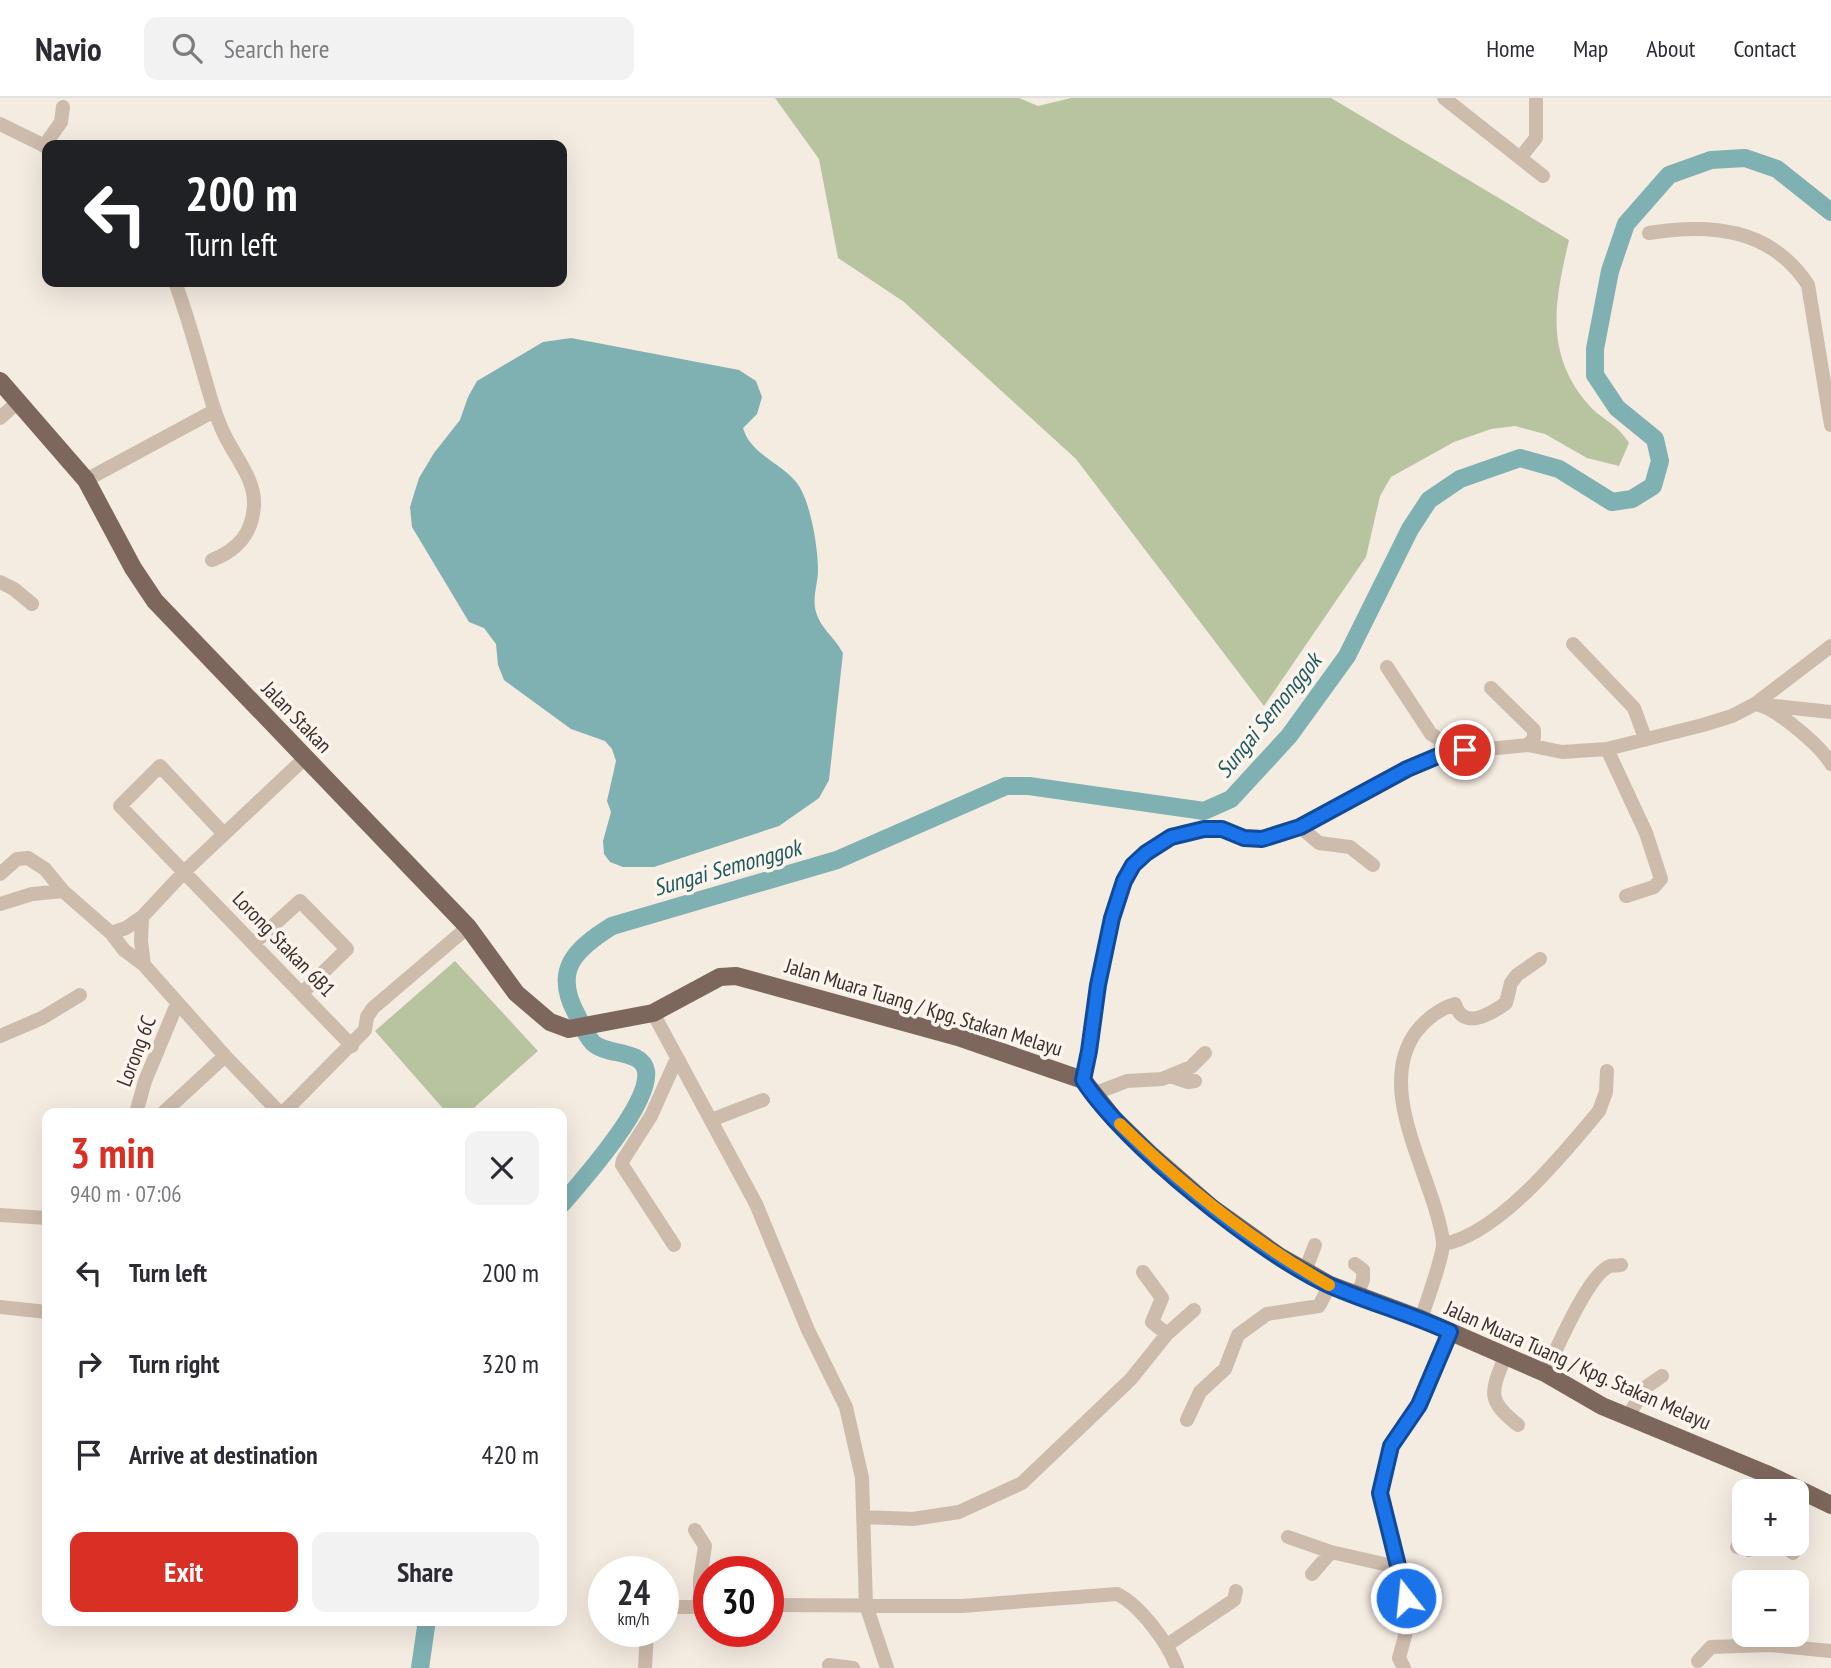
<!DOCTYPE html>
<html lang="en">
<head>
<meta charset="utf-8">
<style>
	:root { --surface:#fff; --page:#f2f2f3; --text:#2b2b33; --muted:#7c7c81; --line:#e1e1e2; --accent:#d93025 }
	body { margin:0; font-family:"PT Sans Narrow",sans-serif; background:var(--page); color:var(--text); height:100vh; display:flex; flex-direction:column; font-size:26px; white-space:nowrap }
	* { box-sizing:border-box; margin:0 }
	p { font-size:23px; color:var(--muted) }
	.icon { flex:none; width:38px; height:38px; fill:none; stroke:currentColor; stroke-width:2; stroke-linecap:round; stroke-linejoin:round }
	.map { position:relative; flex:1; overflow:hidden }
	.sheet { position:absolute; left:42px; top:1010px; width:525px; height:518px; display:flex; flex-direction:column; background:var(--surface); border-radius:14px; box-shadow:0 7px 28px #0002 }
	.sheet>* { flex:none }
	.hud { position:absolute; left:42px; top:42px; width:525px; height:147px; border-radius:14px; box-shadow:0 7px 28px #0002; background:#202124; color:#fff; overflow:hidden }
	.buttons { position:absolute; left:1732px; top:1381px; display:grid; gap:14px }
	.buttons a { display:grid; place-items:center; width:77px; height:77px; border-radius:14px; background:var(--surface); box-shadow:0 7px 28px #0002; font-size:35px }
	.speed { position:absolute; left:588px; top:1458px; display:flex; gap:14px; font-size:35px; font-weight:700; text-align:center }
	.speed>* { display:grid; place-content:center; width:91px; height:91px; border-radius:50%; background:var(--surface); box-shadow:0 7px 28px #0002; line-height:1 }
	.speed small { font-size:18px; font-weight:400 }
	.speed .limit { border:10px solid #d22; background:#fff; color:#111 }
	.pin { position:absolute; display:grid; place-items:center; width:60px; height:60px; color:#fff; margin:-30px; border:4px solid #fff; border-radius:50%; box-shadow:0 2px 7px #0007 }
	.me { position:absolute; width:77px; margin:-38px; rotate:344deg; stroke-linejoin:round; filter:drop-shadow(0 0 5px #0008) }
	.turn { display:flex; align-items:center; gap:24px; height:147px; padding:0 28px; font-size:32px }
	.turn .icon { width:91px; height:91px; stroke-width:2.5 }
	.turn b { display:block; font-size:49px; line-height:60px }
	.round { display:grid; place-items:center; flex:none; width:74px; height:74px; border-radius:14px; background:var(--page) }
	.summary { display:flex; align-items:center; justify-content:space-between; height:119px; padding:0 28px }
	h1 { font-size:42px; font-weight:700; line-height:52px; color:var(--accent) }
	.button { display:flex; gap:14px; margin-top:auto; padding:14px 28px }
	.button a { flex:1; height:80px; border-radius:14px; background:var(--accent); color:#fff; font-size:28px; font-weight:700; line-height:80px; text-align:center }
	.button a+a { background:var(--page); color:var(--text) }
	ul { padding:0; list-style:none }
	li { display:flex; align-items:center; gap:21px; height:91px; padding:0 28px }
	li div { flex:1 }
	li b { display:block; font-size:26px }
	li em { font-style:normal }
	header { display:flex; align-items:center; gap:42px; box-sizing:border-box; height:98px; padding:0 35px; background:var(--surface); border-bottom:2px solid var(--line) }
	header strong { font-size:33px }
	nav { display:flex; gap:38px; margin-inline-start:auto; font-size:24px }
	.search { width:490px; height:63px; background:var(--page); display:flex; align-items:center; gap:18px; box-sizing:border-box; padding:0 24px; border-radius:14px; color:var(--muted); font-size:26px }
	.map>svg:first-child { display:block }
	.green { fill:#b8c4a0 }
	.water { fill:#7fb0b2 }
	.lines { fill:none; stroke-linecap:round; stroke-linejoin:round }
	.river { stroke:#7fb0b2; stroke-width:18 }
	.minor { stroke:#cdbbac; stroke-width:14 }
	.major { stroke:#7d675c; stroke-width:18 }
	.route-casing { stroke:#114b97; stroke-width:18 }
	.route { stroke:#1a73e8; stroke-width:12 }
	.slow { stroke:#f59e0b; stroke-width:12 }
	.labels { text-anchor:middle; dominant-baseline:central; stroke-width:7; stroke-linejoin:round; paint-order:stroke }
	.street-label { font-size:21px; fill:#3b302b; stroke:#fbf5ee }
	.water-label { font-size:23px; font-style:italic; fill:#1f5a5e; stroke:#fbf5ee }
</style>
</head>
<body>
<header>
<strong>Navio</strong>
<div class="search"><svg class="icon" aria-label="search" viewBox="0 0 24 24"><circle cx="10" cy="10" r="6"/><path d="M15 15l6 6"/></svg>Search here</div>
<nav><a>Home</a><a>Map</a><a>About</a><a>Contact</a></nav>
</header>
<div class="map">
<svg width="1831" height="1570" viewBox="0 0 1831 1570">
	<rect width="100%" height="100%" fill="#f4ebe1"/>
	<!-- green -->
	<path class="green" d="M 775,0 L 1019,0 L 1038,8 L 1071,0 L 1331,0 L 1569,142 C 1555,202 1544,254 1587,305 C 1601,322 1616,324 1629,345 L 1619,368 L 1587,360 L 1545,336 L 1515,328 L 1491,331 L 1454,344 L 1391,379 L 1380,398 L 1366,459 L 1264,608 L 1076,361 L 904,204 L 838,160 L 819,61 Z
		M 455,863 L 538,953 L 468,1015 L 447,1015 L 375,933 Z"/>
	<!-- water -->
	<path class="water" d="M 571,240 L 739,272 L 756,283 L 762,299 L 757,316 L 743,330 C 751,358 784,365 799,388 C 811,407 818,450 818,472 C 818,485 813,496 815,510 C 819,530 834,538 843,555 L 829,682 L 819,700 L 779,728 L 654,769 L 623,769 L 610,764 L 604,756 L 603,743 L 611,714 L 607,703 L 616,663 L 612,651 L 605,643 L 571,631 L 504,582 L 498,567 L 496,546 L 484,530 L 469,524 L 412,429 L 410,409 L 419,380 L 434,355 L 460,322 L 468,299 L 477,283 L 543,244 Z"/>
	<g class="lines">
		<!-- river -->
		<path class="river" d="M 562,1106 C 583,1082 651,1005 646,973 C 642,951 607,958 593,945 C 586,938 581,925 577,917 C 552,872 575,851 612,828 L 837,762 L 1006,688 L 1029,688 L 1204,713 L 1231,701 L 1289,638 L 1347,558 L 1410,431 L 1429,402 L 1460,381 L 1520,360 L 1559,371 L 1612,404 L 1632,401 L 1653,388 L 1660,363 L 1655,341 L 1617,310 L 1595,277 L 1595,251 L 1610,173 L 1626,126 L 1669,77 L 1711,62 L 1745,60 L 1777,71 L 1831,114
			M 420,1570 L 427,1522"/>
		<!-- minor -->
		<path class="minor" d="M 1444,0 L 1543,78
			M 0,26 L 47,49
			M 44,48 L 61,24 L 63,9
			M 1520,60 L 1536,40 L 1536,0
			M 1649,135 C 1711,125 1771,130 1808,187 L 1831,327
			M 175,184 C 186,214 195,245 204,277 C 211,301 217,325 230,347 C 240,365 255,385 254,406 C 253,435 238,452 212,462
			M 0,320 L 19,303
			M 86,382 L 214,313
			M 0,484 L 14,491 L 32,506
			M 1573,546 L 1634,610 L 1645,640
			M 1387,569 L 1431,636 L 1439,641 L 1445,655
			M 1491,590 L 1534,632 L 1534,640 L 1528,647
			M 1755,606 C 1774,608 1821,648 1831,666
			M 1765,607 L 1831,614
			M 1607,651 L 1646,735 L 1661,781 L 1654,789 L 1626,798
			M 1300,729 L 1319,745 L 1350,749 L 1373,767
			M 224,736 L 160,668 L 120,708 L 352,948
			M 0,776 L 17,761 L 28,760 L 45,771 L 63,793
			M 0,806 L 32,796 L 63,793 L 111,835 L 124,852 L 144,867 L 225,958 L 280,1015
			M 142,819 L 185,773 L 305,660
			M 111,835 L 126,830 L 142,819 L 141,843 L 144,867
			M 255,844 L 300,803 L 347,851 L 302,895
			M 653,915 L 756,1106 L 808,1232 L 846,1309 L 862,1380 L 866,1507 L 887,1570
			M 0,938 L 42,920 L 80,897
			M 1170,978 L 1188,984 L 1195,983
			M 1083,982 L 1098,887 L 1112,820 L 1124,783 L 1133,767 L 1171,739 L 1186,733 L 1222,731 L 1244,740 L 1262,741 L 1300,729 L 1407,671 L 1445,655 L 1528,647 L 1562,654 L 1607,651 L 1703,627 L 1732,618 L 1755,606 L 1831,548
			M 1093,996 L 1127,983 L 1162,981 L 1191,969 L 1205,955
			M 136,1015 L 145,983 L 177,906
			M 163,1015 L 225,958
			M 283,1015 L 365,932 L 367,919 L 373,910 L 468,829
			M 711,1022 L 763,1002
			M 0,1117 L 47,1120
			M 1443,1146 C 1498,1137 1564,1055 1599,1013 L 1606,994 L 1607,973
			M 674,1147 L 622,1067 L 623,1062 L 651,1018 L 677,960
			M 1355,1166 L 1363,1172 L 1363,1182 L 1357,1197
			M 1305,1173 L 1315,1147
			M 1143,1174 L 1162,1200 L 1152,1224 L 1167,1236
			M 0,1209 L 47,1214
			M 1421,1221 C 1426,1205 1444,1157 1443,1144 C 1435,1080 1373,993 1416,934 C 1427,920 1439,911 1455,906 C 1463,933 1491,916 1506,905 L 1511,885 L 1517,877 L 1540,861
			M 1505,1259 C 1491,1294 1486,1302 1518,1327
			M 1545,1275 C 1556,1253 1588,1176 1610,1168 C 1614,1167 1617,1168 1621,1167
			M 1628,1318 L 1646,1289 L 1662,1278
			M 1187,1322 L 1200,1294 L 1225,1271 L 1238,1237 L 1267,1216 L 1319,1208 L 1330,1187
			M 863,1419 L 913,1421 L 959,1414 L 1022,1385 L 1131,1281 L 1167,1236 L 1194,1212
			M 695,1432 L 705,1448 L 700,1481 L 700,1510
			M 1288,1439 L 1331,1454 L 1397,1469
			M 1781,1446 L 1793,1455
			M 1737,1449 L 1749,1452 L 1757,1446
			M 1312,1476 L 1331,1454
			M 768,1507 L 962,1508 L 1117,1496 C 1140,1507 1169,1546 1177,1570
			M 663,1509 L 707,1509
			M 1167,1547 L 1234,1502 L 1236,1493
			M 1698,1563 L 1711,1549 L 1771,1547 L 1830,1553
			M 829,1567 L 853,1570
			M 645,1570 L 647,1533
			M 1404,1570 L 1399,1560 L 1405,1538 L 1406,1500 L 1379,1395 L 1391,1348 L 1419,1307 L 1450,1234"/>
		<!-- major -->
		<path class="major" d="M 0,283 L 86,382 L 133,470 L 155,503 L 468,829 L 516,895 L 550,924 L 569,931 L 653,915 L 720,879 L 736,878 L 958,939 L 1083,982 L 1114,1021 L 1149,1055 L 1211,1109 L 1279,1158 L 1330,1187 L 1421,1221 L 1545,1275 L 1602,1308 L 1769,1377 L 1831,1407"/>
	</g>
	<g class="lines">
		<!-- route casing -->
		<g class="route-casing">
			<path id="route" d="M 1406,1500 L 1380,1395 L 1391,1348 L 1419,1307 L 1450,1234 C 1411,1216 1370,1205 1331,1188 C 1262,1158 1123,1045 1083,982 L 1089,953 L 1098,887 L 1112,820 L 1124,783 L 1133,767 L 1146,755 L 1171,739 L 1204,731 L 1222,731 L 1244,740 L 1262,741 L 1300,729 L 1407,671 L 1445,655 L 1465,652"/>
		</g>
		<!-- route -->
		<use href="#route" class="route"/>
		<!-- slow -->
		<path class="slow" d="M 1120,1026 C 1183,1088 1252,1143 1329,1187"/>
	</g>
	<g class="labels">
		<!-- street labels -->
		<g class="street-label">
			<text transform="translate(297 619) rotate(46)">Jalan Stakan</text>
			<text transform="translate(284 846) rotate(46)">Lorong Stakan 6B1</text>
			<text transform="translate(924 909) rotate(17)">Jalan Muara Tuang / Kpg. Stakan Melayu</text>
			<text transform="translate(136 953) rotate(-69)">Lorong 6C</text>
			<text transform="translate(1578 1267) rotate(24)">Jalan Muara Tuang / Kpg. Stakan Melayu</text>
		</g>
		<!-- water labels -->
		<g class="water-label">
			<text transform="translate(1268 617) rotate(-51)">Sungai Semonggok</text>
			<text transform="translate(727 769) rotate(-16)">Sungai Semonggok</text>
		</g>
	</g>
</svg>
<div class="buttons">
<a>+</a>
<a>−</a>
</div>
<div class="speed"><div>24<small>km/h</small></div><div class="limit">30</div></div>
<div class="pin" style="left:1465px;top:652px;background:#d93025"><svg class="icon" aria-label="arrive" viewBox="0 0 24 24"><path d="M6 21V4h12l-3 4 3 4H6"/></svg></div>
<svg class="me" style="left:1406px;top:1500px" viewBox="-20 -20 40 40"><circle r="17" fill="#1a73e8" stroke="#fff" stroke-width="3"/><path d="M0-11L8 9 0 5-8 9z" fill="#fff"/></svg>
<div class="hud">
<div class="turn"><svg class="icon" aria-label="left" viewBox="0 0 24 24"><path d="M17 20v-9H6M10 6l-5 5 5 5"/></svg><div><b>200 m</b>Turn left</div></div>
</div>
<section class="sheet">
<div class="summary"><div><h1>3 min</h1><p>940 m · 07:06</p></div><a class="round"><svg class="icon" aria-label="close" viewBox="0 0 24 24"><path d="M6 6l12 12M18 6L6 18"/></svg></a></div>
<ul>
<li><svg class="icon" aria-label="left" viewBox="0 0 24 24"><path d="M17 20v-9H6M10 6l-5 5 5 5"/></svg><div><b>Turn left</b></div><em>200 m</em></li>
<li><svg class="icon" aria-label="right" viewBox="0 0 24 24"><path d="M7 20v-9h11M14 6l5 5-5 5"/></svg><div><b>Turn right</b></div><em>320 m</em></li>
<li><svg class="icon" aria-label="arrive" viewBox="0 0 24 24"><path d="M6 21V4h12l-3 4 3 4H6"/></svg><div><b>Arrive at destination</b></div><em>420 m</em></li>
</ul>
<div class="button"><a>Exit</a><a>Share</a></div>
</section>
</div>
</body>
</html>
